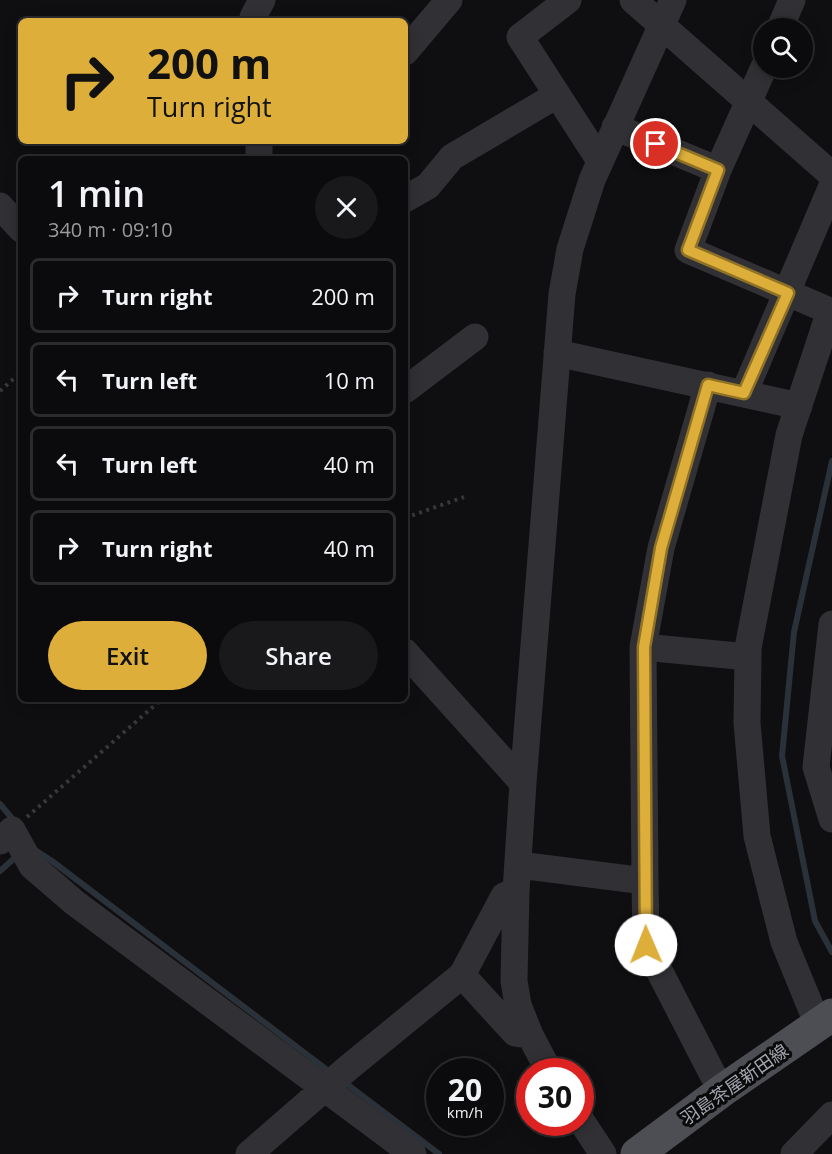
<!DOCTYPE html>
<html lang="en">
<head>
<meta charset="utf-8">
<style>
	:root { --surface:#0b0b0d; --page:#19191b; --text:#f1f3f6; --muted:#9a9b9d; --line:#2b2b2e; --accent:#ddaf3a }
	body { margin:0; font-family:"Open Sans","Noto Sans JP",sans-serif; background:var(--page); color:var(--text); height:100vh; display:flex; flex-direction:column; font-size:22px; white-space:nowrap }
	* { box-sizing:border-box; margin:0 }
	p { font-size:20px; color:var(--muted) }
	.icon { flex:none; width:33px; height:33px; fill:none; stroke:currentColor; stroke-width:2; stroke-linecap:round; stroke-linejoin:round }
	.map { position:relative; flex:1; overflow:hidden }
	.sheet { position:absolute; left:18px; top:156px; width:390px; height:546px; display:flex; flex-direction:column; background:var(--surface); border-radius:9px; box-shadow:0 3px 15px #0003,0 0 0 2px var(--line) }
	.sheet>* { flex:none }
	.banner { position:absolute; left:18px; top:18px; width:390px; height:126px; border-radius:9px; box-shadow:0 3px 15px #0003,0 0 0 2px var(--line); background:#ddaf3a; color:#111; overflow:hidden }
	.fabs { position:absolute; left:753px; top:18px; display:grid; gap:12px }
	.fabs a { display:grid; place-items:center; width:60px; height:60px; border-radius:50%; background:var(--surface); box-shadow:0 3px 15px #0003,0 0 0 2px var(--line); font-size:30px }
	.speed { position:absolute; left:426px; top:1058px; display:flex; gap:12px; font-size:30px; font-weight:700; text-align:center }
	.speed>* { display:grid; place-content:center; width:78px; height:78px; border-radius:50%; background:var(--surface); box-shadow:0 3px 15px #0003,0 0 0 2px var(--line); line-height:1 }
	.speed small { font-size:15px; font-weight:400 }
	.speed .limit { border:9px solid #d22; background:#fff; color:#111 }
	.pin { position:absolute; display:grid; place-items:center; width:51px; height:51px; color:#fff; margin:-26px; border:3px solid #fff; border-radius:50%; box-shadow:0 2px 6px #0007 }
	.me { position:absolute; width:66px; margin:-33px; rotate:359deg; stroke-linejoin:round; filter:drop-shadow(0 0 4px #0008) }
	.turn { display:flex; align-items:center; gap:21px; height:126px; padding:0 30px; font-size:27px }
	.turn .icon { width:78px; height:78px; stroke-width:2.5 }
	.turn b { display:block; font-size:42px; line-height:51px }
	.round { display:grid; place-items:center; flex:none; width:63px; height:63px; border-radius:32px; background:var(--page) }
	.overview { display:flex; align-items:center; justify-content:space-between; height:102px; padding:0 30px }
	h1 { font-size:36px; font-weight:600; line-height:45px }
	.button { display:flex; gap:12px; margin-top:auto; padding:12px 30px }
	.button a { flex:1; height:69px; border-radius:36px; background:var(--accent); color:#111; font-size:24px; font-weight:600; line-height:69px; text-align:center }
	.button a+a { background:var(--page); color:var(--text) }
	ul { padding:0; list-style:none }
	li { display:flex; align-items:center; gap:18px; height:75px; margin:0 12px 9px; padding:0 18px; border:3px solid var(--line); border-radius:9px }
	li div { flex:1 }
	li b { display:block; font-size:22px }
	li em { font-style:normal }
	.map>svg:first-child { display:block }
	.lines { fill:none; stroke-linecap:round; stroke-linejoin:round }
	.stream { stroke:#2a3138; stroke-width:6 }
	.path { stroke:#37383c; stroke-width:4; stroke-dasharray:3 4.5; stroke-linecap:butt }
	.minor { stroke:#313135; stroke-width:27 }
	.major { stroke:#4d4e54; stroke-width:33 }
	.route-casing { stroke:#907226; stroke-width:15 }
	.route { stroke:#ddaf3a; stroke-width:10 }
	.labels { text-anchor:middle; dominant-baseline:central; stroke-width:6; stroke-linejoin:round; paint-order:stroke }
	.street-label { font-size:18px; fill:#a2a6b0; stroke:#0b0a0b }
</style>
</head>
<body>
<div class="map">
<svg width="832" height="1154" viewBox="0 0 832 1154">
	<rect width="100%" height="100%" fill="#0f0f11"/>
	<g class="lines">
		<!-- stream -->
		<path class="stream" d="M 832,461 L 794,632 L 782,756 L 815,921 L 832,952
			M 0,804 L 16,823
			M 35,850 L 52,861 L 331,1073
			M 0,871 L 17,856
			M 344,1082 L 439,1154"/>
		<!-- path -->
		<path class="path" d="M 0,391 L 21,372
			M 405,518 L 464,497
			M 27,817 L 162,699"/>
		<!-- minor -->
		<path class="minor" d="M 568,0 L 520,37 L 600,161
			M 633,0 L 832,175
			M 253,21 L 253,17 L 262,0
			M 780,28 L 792,0
			M 405,52 L 449,0
			M 764,67 L 718,170 L 688,250 L 830,311 L 789,435 L 748,648 L 748,657 L 747,723 L 757,836 L 784,942 L 818,1025
			M 615,127 L 718,170
			M 259,159 L 259,141
			M 405,199 L 428,186 L 452,157 L 557,95
			M 0,206 L 21,229
			M 557,353 L 799,406
			M 708,385 L 661,548 L 643,647 L 645,881 L 646,945 L 713,1075 L 723,1090
			M 405,390 L 475,337
			M 744,393 L 832,186
			M 832,624 L 816,767 L 832,819
			M 643,647 L 748,657
			M 405,652 L 523,783
			M 0,841 L 12,830 L 32,866 L 75,903 L 413,1154
			M 519,865 L 645,881
			M 462,975 L 515,1033 L 530,1035
			M 549,1071 L 530,1035 L 518,1005 L 514,981 L 516,891 L 523,783 L 562,294 L 570,249 L 592,180 L 673,0
			M 580,1119 L 603,1154
			M 249,1154 L 348,1068 L 462,975 L 504,896 L 516,891
			M 794,1154 L 832,1115"/>
		<!-- major -->
		<path class="major" d="M 637,1154 L 723,1090 L 832,1015"/>
	</g>
	<g class="lines">
		<!-- route casing -->
		<g class="route-casing">
			<path id="route" d="M 646,945 L 644,647 L 661,548 L 708,385 L 744,393 L 788,293 L 688,250 L 718,170 L 656,144"/>
		</g>
		<!-- route -->
		<use href="#route" class="route"/>
	</g>
	<g class="labels">
		<!-- street labels -->
		<g class="street-label">
			<text transform="translate(734 1084) rotate(-35)">羽島茶屋新田線</text>
		</g>
	</g>
</svg>
<div class="fabs">
<a><svg class="icon" aria-label="search" viewBox="0 0 24 24"><circle cx="10" cy="10" r="6"/><path d="M15 15l6 6"/></svg></a>
</div>
<div class="speed"><div>20<small>km/h</small></div><div class="limit">30</div></div>
<div class="pin" style="left:656px;top:144px;background:#d93025"><svg class="icon" aria-label="arrive" viewBox="0 0 24 24"><path d="M6 21V4h12l-3 4 3 4H6"/></svg></div>
<svg class="me" style="left:646px;top:945px" viewBox="-20 -20 40 40"><circle r="19" fill="#fff"/><path d="M0-13L10 11 0 6-10 11z" fill="#ddaf3a"/></svg>
<div class="banner">
<div class="turn"><svg class="icon" aria-label="right" viewBox="0 0 24 24"><path d="M7 20v-9h11M14 6l5 5-5 5"/></svg><div><b>200 m</b>Turn right</div></div>
</div>
<section class="sheet">
<div class="overview"><div><h1>1 min</h1><p>340 m · 09:10</p></div><a class="round"><svg class="icon" aria-label="close" viewBox="0 0 24 24"><path d="M6 6l12 12M18 6L6 18"/></svg></a></div>
<ul>
<li><svg class="icon" aria-label="right" viewBox="0 0 24 24"><path d="M7 20v-9h11M14 6l5 5-5 5"/></svg><div><b>Turn right</b></div><em>200 m</em></li>
<li><svg class="icon" aria-label="left" viewBox="0 0 24 24"><path d="M17 20v-9H6M10 6l-5 5 5 5"/></svg><div><b>Turn left</b></div><em>10 m</em></li>
<li><svg class="icon" aria-label="left" viewBox="0 0 24 24"><path d="M17 20v-9H6M10 6l-5 5 5 5"/></svg><div><b>Turn left</b></div><em>40 m</em></li>
<li><svg class="icon" aria-label="right" viewBox="0 0 24 24"><path d="M7 20v-9h11M14 6l5 5-5 5"/></svg><div><b>Turn right</b></div><em>40 m</em></li>
</ul>
<div class="button"><a>Exit</a><a>Share</a></div>
</section>
</div>
</body>
</html>
